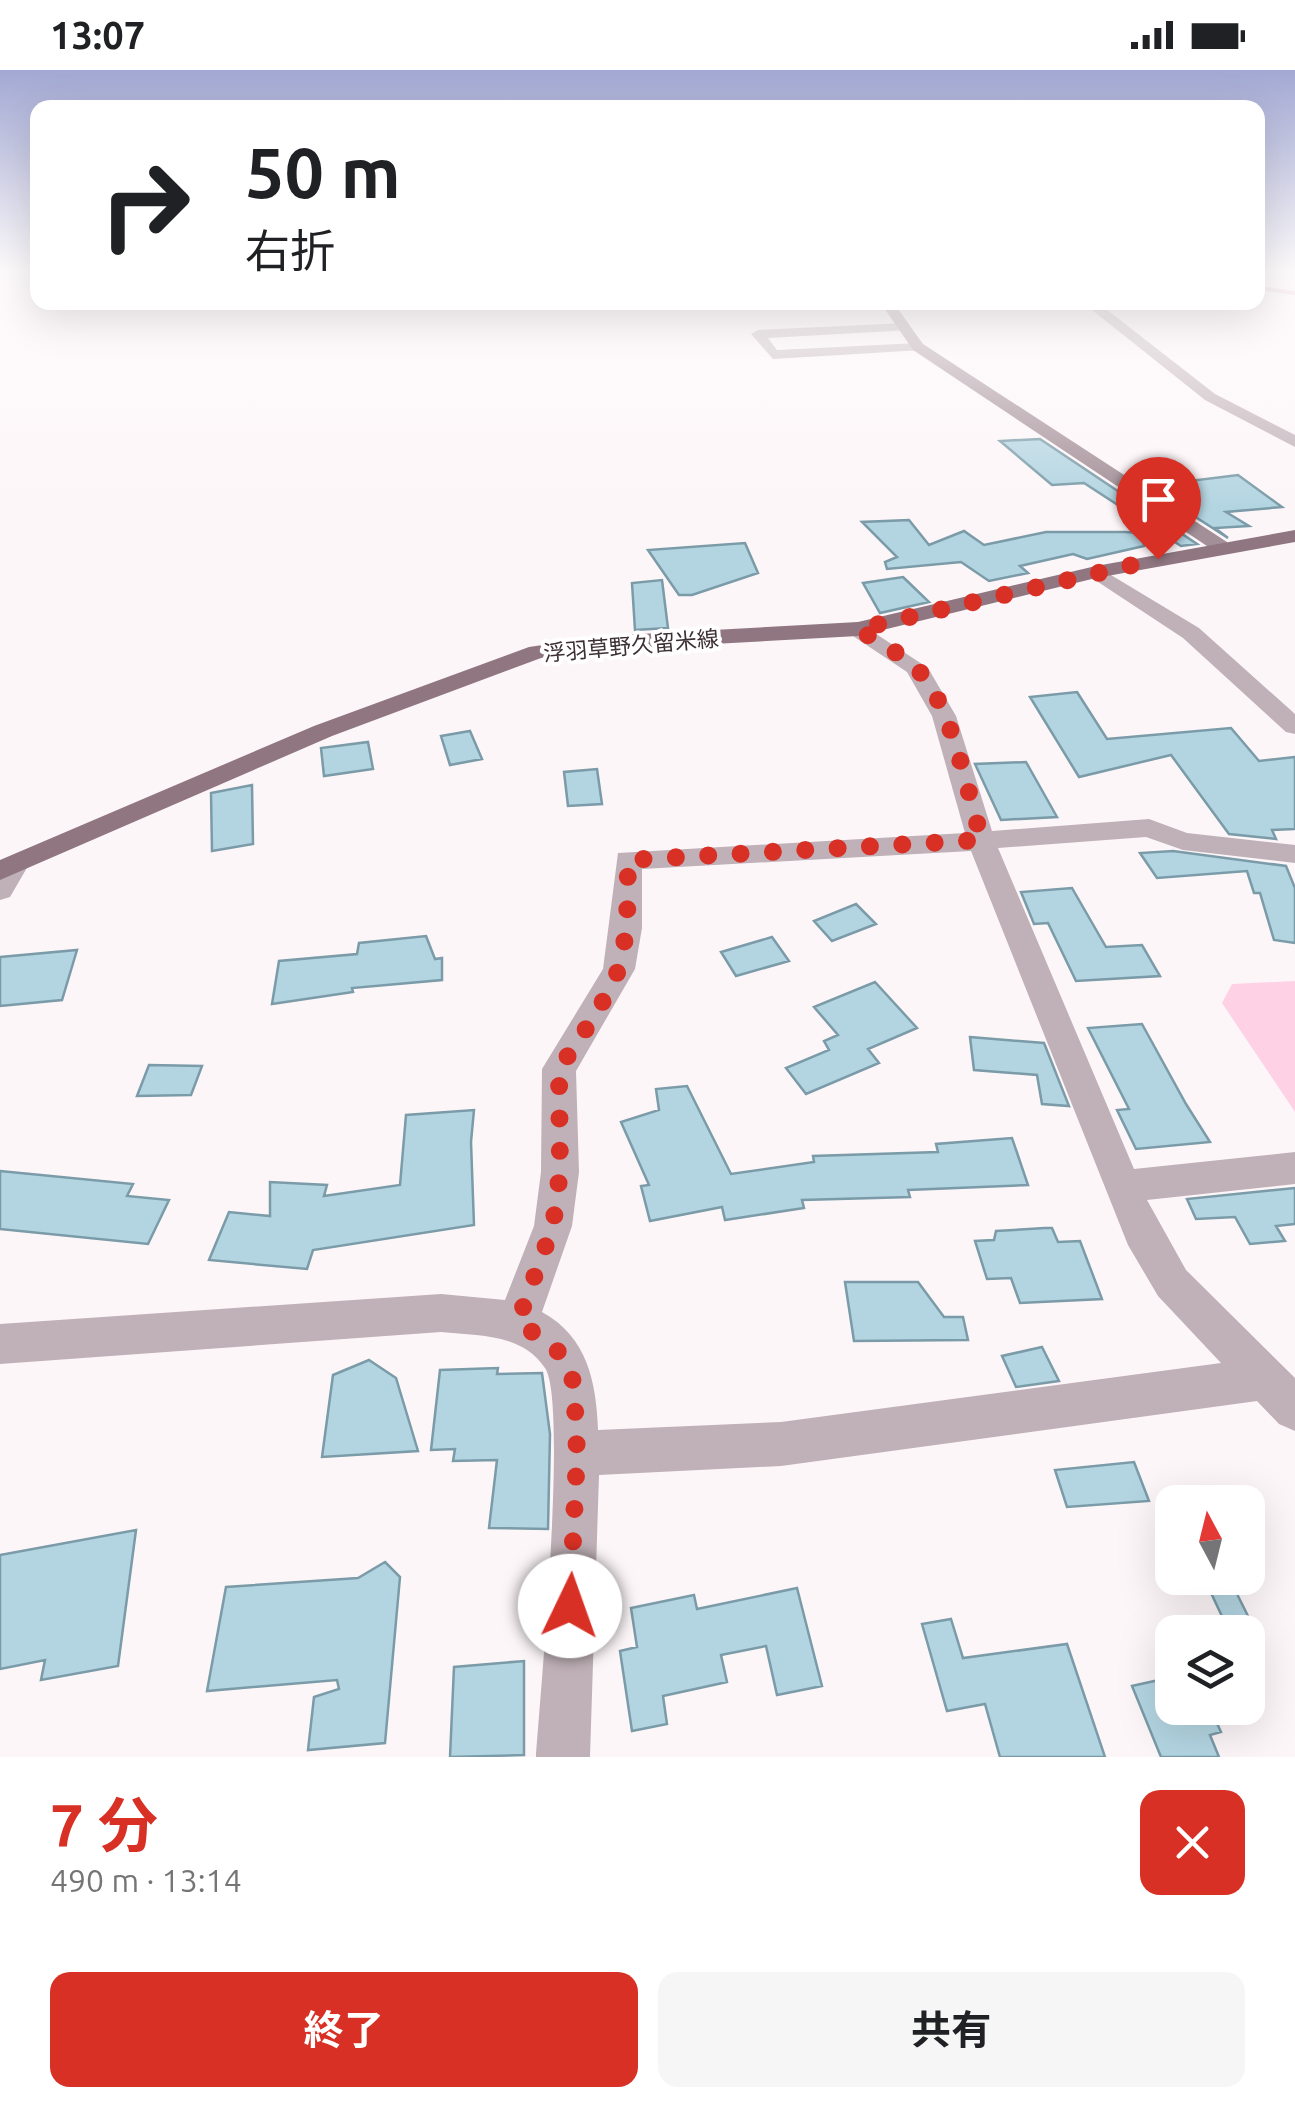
<!DOCTYPE html>
<html lang="ja">
<head>
<meta charset="utf-8">
<style>
	:root { --surface:#fff; --page:#f6f6f6; --text:#202124; --muted:#757577; --accent:#d93025 }
	body { margin:0; font-family:Ubuntu,"Noto Sans JP",sans-serif; background:var(--page); color:var(--text); height:100vh; display:flex; flex-direction:column; font-size:38px; white-space:nowrap }
	* { box-sizing:border-box; margin:0 }
	p { font-size:32px; color:var(--muted) }
	.icon { flex:none; width:55px; height:55px; fill:none; stroke:currentColor; stroke-width:2; stroke-linecap:round; stroke-linejoin:round }
	.map { position:relative; height:1687px; overflow:hidden }
	.details { display:flex; flex-direction:column; background:var(--surface); flex:1 }
	.details>* { flex:none }
	.banner { position:absolute; left:30px; top:30px; width:1235px; height:210px; border-radius:20px; box-shadow:0 10px 40px #0002; background:#fff; color:var(--text); overflow:hidden }
	.needle { width:65px; rotate:353deg }
	.tools { position:absolute; left:1155px; top:1415px; display:grid; gap:20px }
	.tools a { display:grid; place-items:center; width:110px; height:110px; border-radius:20px; background:var(--surface); box-shadow:0 10px 40px #0002; font-size:50px }
	.pin { position:absolute; display:grid; place-items:center; width:85px; height:85px; color:#fff; margin:-102px -42px; border-radius:50% 50% 50% 0; rotate:-45deg; box-shadow:0 0 10px #0007 }
	.pin .icon { rotate:45deg }
	.me { position:absolute; width:110px; margin:-55px; rotate:3deg; stroke-linejoin:round; filter:drop-shadow(0 0 8px #0008) }
	.turn { display:flex; align-items:center; gap:35px; height:210px; padding:0 50px; font-size:45px }
	.turn .icon { width:130px; height:130px; stroke-width:2.5 }
	.turn b { display:block; font-size:70px; line-height:85px }
	.round { display:grid; place-items:center; flex:none; width:105px; height:105px; border-radius:20px; background:var(--page) }
	.summary { display:flex; align-items:center; justify-content:space-between; height:170px; padding:0 50px }
	h1 { font-size:60px; font-weight:700; line-height:75px; color:var(--accent) }
	.button { display:flex; gap:20px; margin-top:auto; padding:20px 50px }
	.button a { flex:1; height:115px; border-radius:20px; background:var(--accent); color:#fff; font-size:40px; font-weight:700; line-height:115px; text-align:center }
	.button a+a { background:var(--page); color:var(--text) }
	.status { display:flex; justify-content:space-between; align-items:center; height:70px; padding:0 50px; background:var(--surface); direction:ltr }
	.status svg { height:28px; fill:currentColor }
	.map>svg:first-child { display:block }
	.green { fill:#fed2e4 }
	.lines { fill:none; stroke-linecap:round; stroke-linejoin:round }
	.stream { stroke:#d996b4; stroke-width:4 }
	.building { fill:#b3d5e2; stroke:#7a9ba7; stroke-width:2.5 }
	.minor { fill:#bfb1b7; fill-rule:evenodd }
	.secondary { fill:#a38f97; fill-rule:evenodd }
	.primary { fill:#8f7680; fill-rule:evenodd }
	.route { stroke:#d93025; stroke-width:18; stroke-dasharray:0 32.4 }
	.labels { text-anchor:middle; dominant-baseline:central; stroke-width:8; stroke-linejoin:round; paint-order:stroke }
	.far-street-label { font-size:22px; fill:#3c3035; stroke:#fff }
</style>
</head>
<body>
<div class="status"><b>13:07</b><svg viewBox="0 0 49 12"><path d="M0 12V9h3v3zM5 12V6h3v6zM10 12V3h3v9zM15 12V0h3v12zM26 1h20v11H26zM47 4h2v5h-2z"/></svg></div>
<div class="map">
<svg width="1295" height="1687" viewBox="0 0 1295 1687">
	<rect width="100%" height="100%" fill="#fdf6f9"/>
	<!-- green -->
	<path class="green" d="M 1295,911 L 1295,1042 L 1222,933 L 1232,914 Z"/>
	<g class="lines">
		<!-- stream -->
		<path class="stream" d="M 1258,218 L 1295,223"/>
	</g>
	<!-- building -->
	<path class="building" d="M 1040,369 L 1197,474 L 1181,476 L 1084,413 L 1052,415 L 1000,371 Z
		M 1170,398 L 1190,411 L 1238,405 L 1282,437 L 1226,442 L 1249,456 L 1215,458 L 1228,468 L 1129,404 Z
		M 909,450 L 929,475 L 964,461 L 984,475 L 1046,462 L 1125,462 L 1142,463 L 1144,476 L 1087,489 L 1073,484 L 1020,496 L 1028,503 L 989,511 L 961,492 L 887,499 L 885,492 L 897,487 L 862,452 Z
		M 745,473 L 758,503 L 692,525 L 679,525 L 648,480 Z
		M 903,507 L 929,532 L 880,543 L 863,513 Z
		M 662,510 L 668,558 L 635,560 L 632,513 Z
		M 1077,622 L 1107,669 L 1231,658 L 1259,691 L 1295,687 L 1295,759 L 1272,760 L 1276,769 L 1229,764 L 1171,685 L 1079,707 L 1030,627 Z
		M 470,661 L 482,689 L 450,695 L 441,666 Z
		M 368,672 L 373,699 L 324,706 L 321,678 Z
		M 1026,692 L 1057,747 L 1001,750 L 975,694 Z
		M 597,699 L 602,734 L 568,736 L 564,702 Z
		M 252,715 L 253,774 L 212,781 L 211,723 Z
		M 1173,781 L 1286,796 L 1295,818 L 1295,873 L 1274,870 L 1260,823 L 1254,823 L 1247,801 L 1157,808 L 1140,783 Z
		M 1072,818 L 1106,877 L 1142,875 L 1160,906 L 1076,911 L 1048,853 L 1034,854 L 1021,822 Z
		M 856,834 L 876,854 L 832,871 L 814,851 Z
		M 426,866 L 435,889 L 442,888 L 442,910 L 352,918 L 353,922 L 272,934 L 279,891 L 357,884 L 359,873 Z
		M 772,867 L 789,891 L 736,906 L 721,882 Z
		M 77,880 L 62,930 L 0,936 L 0,887 Z
		M 875,912 L 917,958 L 868,979 L 879,993 L 806,1024 L 786,998 L 829,980 L 824,971 L 838,965 L 814,937 Z
		M 1142,954 L 1186,1034 L 1210,1072 L 1136,1079 L 1117,1040 L 1129,1039 L 1088,958 Z
		M 970,967 L 1044,973 L 1069,1036 L 1042,1034 L 1037,1005 L 974,1000 Z
		M 149,995 L 202,996 L 191,1025 L 137,1026 Z
		M 687,1016 L 731,1104 L 814,1092 L 813,1086 L 938,1082 L 936,1074 L 1012,1068 L 1028,1115 L 908,1120 L 910,1127 L 802,1130 L 804,1138 L 725,1150 L 722,1137 L 650,1151 L 641,1116 L 649,1115 L 621,1052 L 659,1040 L 656,1019 Z
		M 474,1040 L 471,1072 L 474,1155 L 313,1180 L 307,1199 L 209,1190 L 229,1142 L 270,1146 L 270,1112 L 327,1115 L 324,1126 L 400,1115 L 406,1045 Z
		M 0,1101 L 133,1114 L 127,1126 L 169,1130 L 148,1174 L 0,1159 Z
		M 1295,1118 L 1295,1154 L 1276,1156 L 1285,1171 L 1250,1174 L 1235,1147 L 1196,1149 L 1187,1129 Z
		M 1045,1158 L 1052,1158 L 1058,1172 L 1080,1171 L 1102,1229 L 1020,1233 L 1011,1208 L 987,1209 L 975,1171 L 994,1170 L 996,1161 Z
		M 845,1212 L 918,1212 L 944,1247 L 963,1247 L 968,1270 L 854,1271 Z
		M 1042,1277 L 1059,1311 L 1016,1317 L 1002,1286 Z
		M 369,1290 L 396,1308 L 418,1381 L 322,1387 L 333,1305 Z
		M 498,1298 L 497,1304 L 542,1303 L 550,1364 L 548,1459 L 489,1458 L 497,1390 L 453,1391 L 455,1379 L 431,1380 L 440,1300 Z
		M 1134,1392 L 1149,1431 L 1067,1437 L 1055,1400 Z
		M 136,1460 L 118,1596 L 41,1610 L 45,1590 L 0,1599 L 0,1485 Z
		M 385,1492 L 400,1507 L 385,1673 L 308,1680 L 314,1627 L 339,1619 L 337,1610 L 207,1621 L 226,1517 L 358,1508 Z
		M 1204,1508 L 1229,1508 L 1252,1554 L 1228,1559 Z
		M 797,1518 L 822,1616 L 777,1625 L 766,1576 L 721,1585 L 727,1612 L 663,1626 L 667,1654 L 632,1661 L 620,1581 L 637,1577 L 631,1538 L 694,1525 L 697,1539 Z
		M 951,1549 L 963,1588 L 1067,1574 L 1105,1687 L 1000,1687 L 985,1634 L 947,1641 L 922,1554 Z
		M 524,1591 L 524,1685 L 450,1687 L 454,1597 Z
		M 1172,1607 L 1172,1638 L 1210,1638 L 1221,1662 L 1210,1665 L 1219,1687 L 1161,1687 L 1132,1616 Z"/>
	<g class="lines">
		<!-- minor -->
		<path class="minor" d="M 1082,232 L 1097,232 L 1215,324 L 1295,365 L 1295,377 L 1205,330 Z
			M 905,253 L 910,260 L 768,268 L 777,280 L 918,273 L 923,280 L 773,289 L 751,264 L 758,260 Z
			M 1096,496 L 1199,558 L 1295,644 L 1295,664 L 1286,662 L 1183,568 L 1089,506 L 1089,498 Z
			M 858,552 L 928,598 L 956,646 L 992,761 L 1149,749 L 1187,763 L 1295,775 L 1295,793 L 1183,780 L 1146,767 L 998,778 L 1134,1099 L 1295,1082 L 1295,1114 L 1147,1130 L 1186,1200 L 1295,1308 L 1295,1361 L 1279,1354 L 1257,1331 L 781,1396 L 599,1405 L 590,1687 L 536,1687 C 540,1628 568,1331 545,1298 C 521,1263 479,1266 441,1262 L 0,1294 L 0,1254 L 441,1224 L 505,1230 L 534,1156 L 541,1102 L 542,999 L 603,899 L 618,783 L 965,763 L 932,646 L 907,602 L 850,564 L 850,554 ZM 971,781 L 1128,1175 L 1158,1226 L 1221,1293 L 781,1352 L 598,1360 C 596,1313 588,1267 542,1242 L 572,1156 L 579,1102 L 576,1001 L 635,899 L 642,858 L 642,799 Z
			M 14,787 L 28,796 L 10,827 L 0,830 L 0,795 Z"/>
		<!-- secondary -->
		<path class="secondary" d="M 880,232 L 893,232 L 923,274 L 1227,472 L 1227,480 L 1213,480 L 913,280 Z"/>
		<!-- primary -->
		<path class="primary" d="M 1295,460 L 1295,472 L 1096,508 L 858,566 L 603,580 L 541,588 L 332,666 L 0,810 L 0,790 L 314,656 L 529,577 L 603,566 L 858,552 L 1096,496 Z"/>
	</g>
	<!-- sky -->
	<linearGradient id="sky" x2="0" y2="1"><stop stop-color="#a2a8d3"/><stop offset="0.46" stop-color="#fefbfc"/><stop offset="1" stop-color="#fefbfc" stop-opacity="0"/></linearGradient>
	<rect width="1295" height="437" fill="url(#sky)"/>
	<g class="lines">
		<!-- route -->
		<path class="route" d="M 570,1536 L 577,1384 L 574,1313 L 560,1283 L 518,1251 L 553,1156 L 560,1102 L 559,999 L 598,941 L 619,899 L 627,858 L 628,790 L 982,770 C 967,722 952,633 916,598 C 900,583 876,571 858,559 L 1158,489"/>
	</g>
	<g class="labels">
		<!-- far-street labels -->
		<g class="far-street-label">
			<text transform="translate(631 575) rotate(-5)">浮羽草野久留米線</text>
		</g>
	</g>
</svg>
<div class="tools">
<a><svg class="needle" viewBox="-14 -14 28 28"><path d="M0-13l5 13h-10z" fill="#e53935"/><path d="M0 13l5-13h-10z" fill="#757577"/></svg></a>
<a><svg class="icon" aria-label="layers" viewBox="0 0 24 24"><path d="M12 4l9 5-9 5-9-5zM3 14l9 5 9-5"/></svg></a>
</div>
<div class="pin" style="left:1158px;top:489px;background:#d93025"><svg class="icon" aria-label="arrive" viewBox="0 0 24 24"><path d="M6 21V4h12l-3 4 3 4H6"/></svg></div>
<svg class="me" style="left:570px;top:1536px" viewBox="-20 -20 40 40"><circle r="19" fill="#fff"/><path d="M0-13L10 11 0 6-10 11z" fill="#d93025"/></svg>
<div class="banner">
<div class="turn"><svg class="icon" aria-label="right" viewBox="0 0 24 24"><path d="M7 20v-9h11M14 6l5 5-5 5"/></svg><div><b>50 m</b>右折</div></div>
</div>
</div>
<section class="details">
<div class="summary"><div><h1>7 分</h1><p>490 m · 13:14</p></div><a class="round" style="background:#d93025;color:#fff"><svg class="icon" aria-label="close" viewBox="0 0 24 24"><path d="M6 6l12 12M18 6L6 18"/></svg></a></div>
<div class="button"><a>終了</a><a>共有</a></div>
</section>
</body>
</html>
